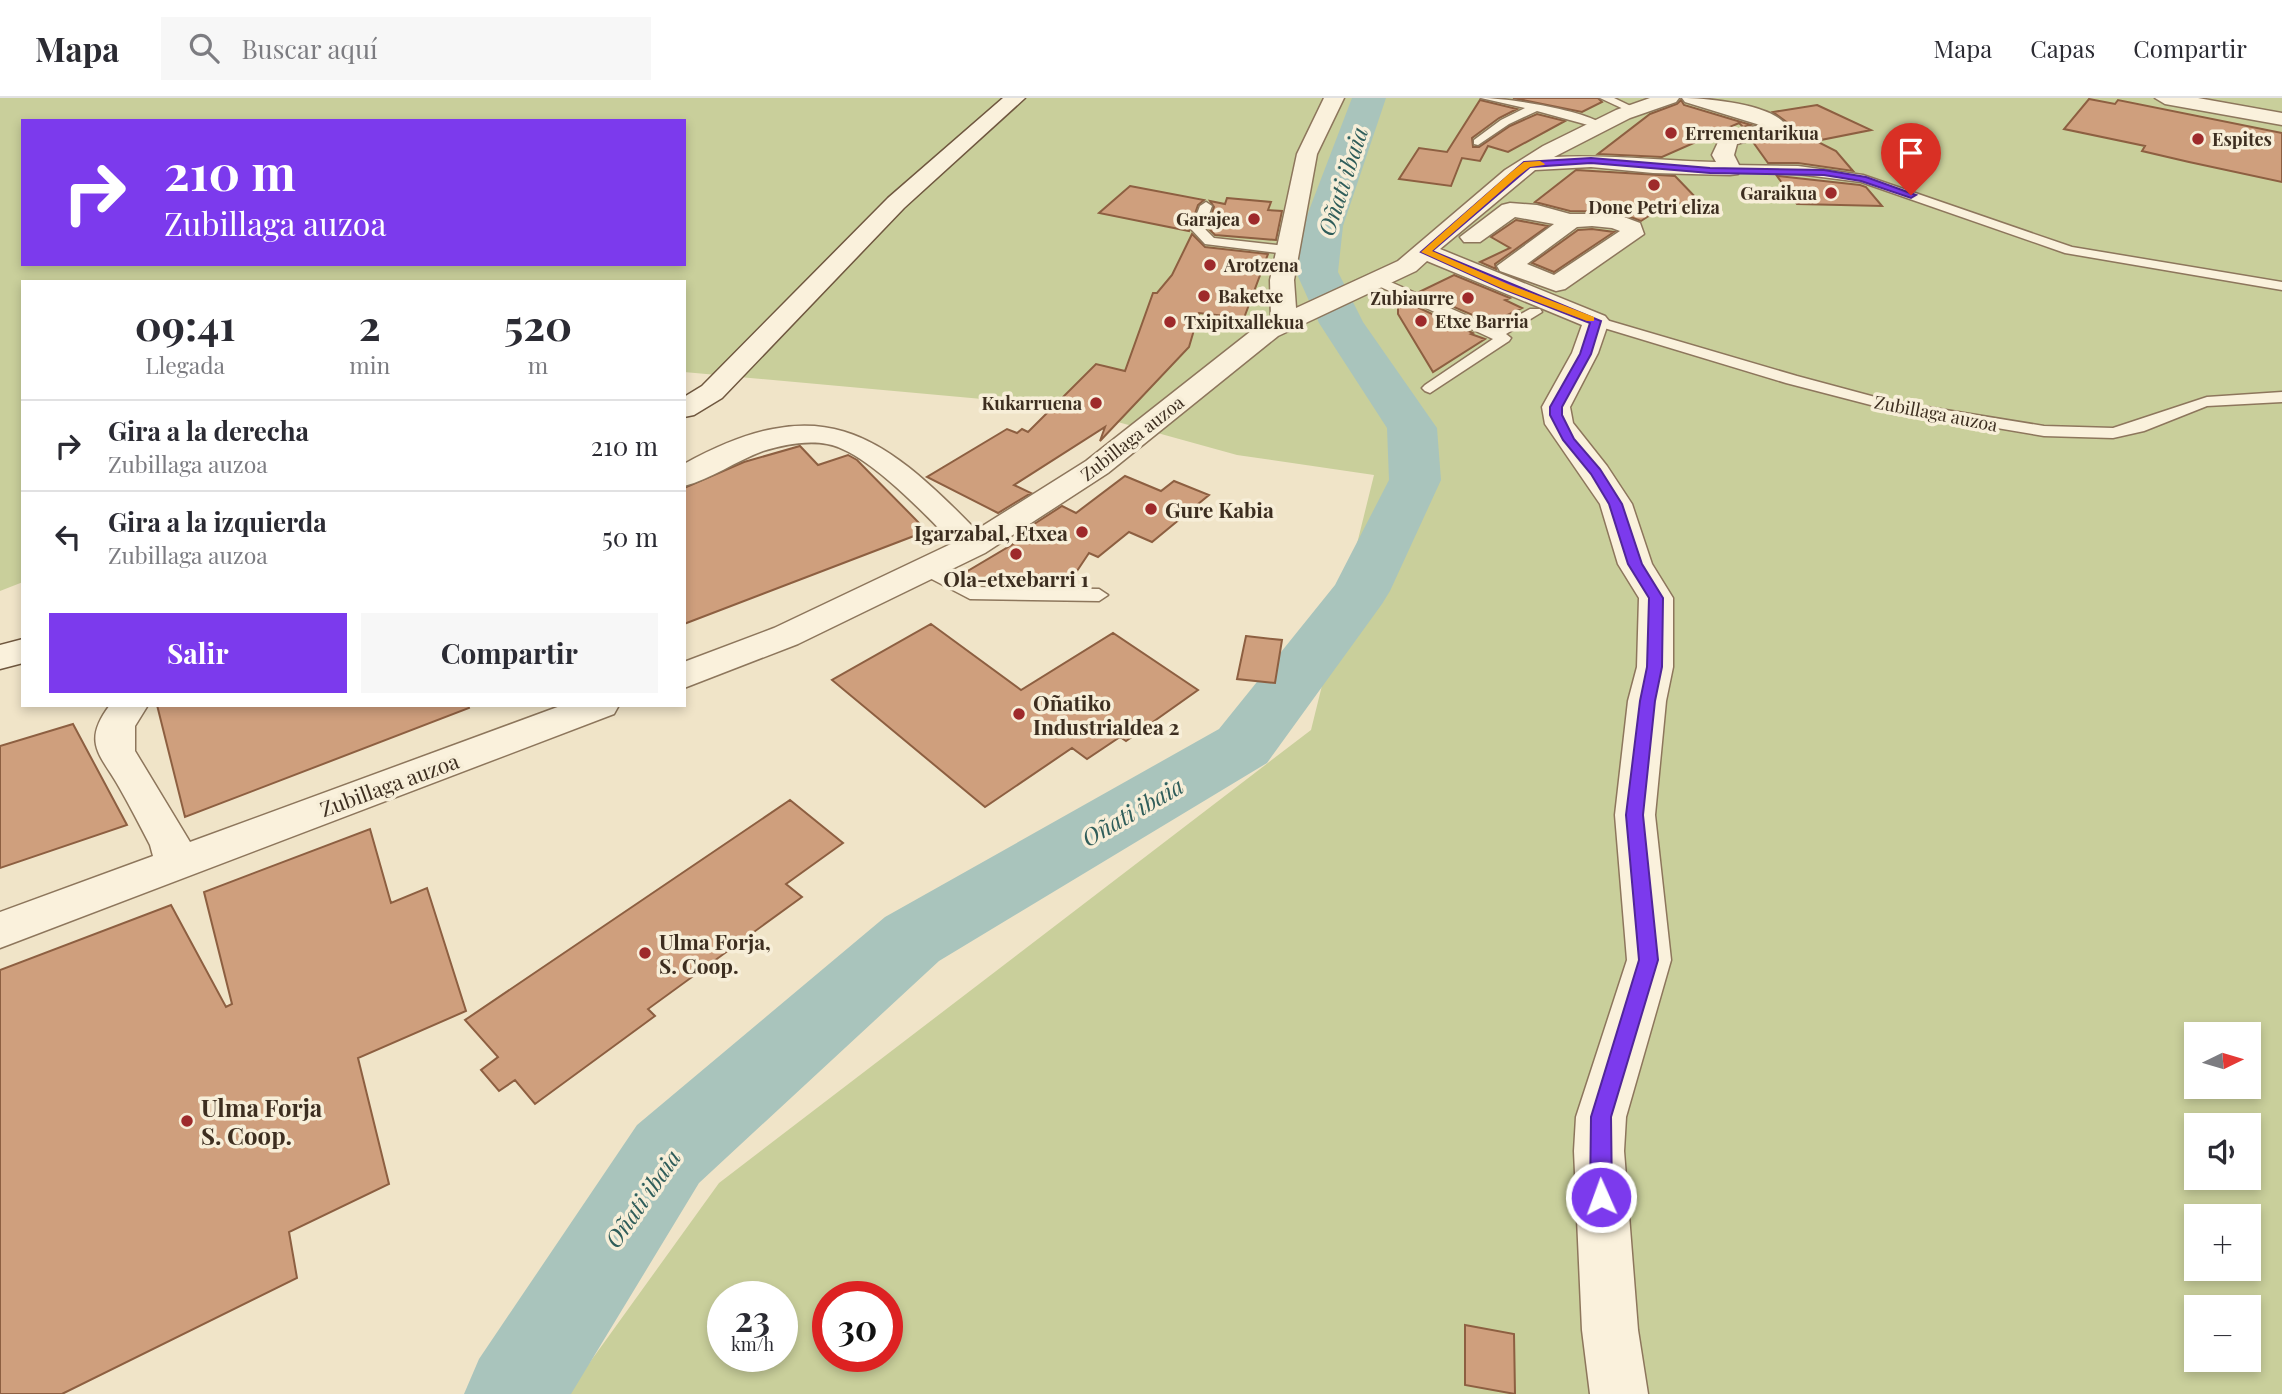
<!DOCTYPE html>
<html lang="es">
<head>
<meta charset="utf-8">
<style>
	:root { --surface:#fff; --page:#f7f7f7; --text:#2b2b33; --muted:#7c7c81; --line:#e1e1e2; --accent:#7c3aed }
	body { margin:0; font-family:"Playfair Display",serif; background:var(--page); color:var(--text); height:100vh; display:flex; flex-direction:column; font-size:26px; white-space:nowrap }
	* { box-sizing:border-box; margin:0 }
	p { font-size:23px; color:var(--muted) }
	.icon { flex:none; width:38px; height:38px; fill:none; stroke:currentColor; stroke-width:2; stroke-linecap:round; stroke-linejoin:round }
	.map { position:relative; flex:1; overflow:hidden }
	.sheet { position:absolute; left:21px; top:182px; width:665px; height:427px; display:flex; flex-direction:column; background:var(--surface); border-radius:0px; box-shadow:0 4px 10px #0003 }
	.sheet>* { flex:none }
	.top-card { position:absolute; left:21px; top:21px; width:665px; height:147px; border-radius:0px; box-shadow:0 4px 10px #0003; background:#7c3aed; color:#fff; overflow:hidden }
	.needle { width:46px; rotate:85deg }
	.buttons { position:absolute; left:2184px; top:924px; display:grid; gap:14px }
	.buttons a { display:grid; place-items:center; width:77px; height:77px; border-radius:0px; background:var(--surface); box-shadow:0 4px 10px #0003; font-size:35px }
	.speed { position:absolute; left:707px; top:1183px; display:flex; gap:14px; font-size:35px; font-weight:700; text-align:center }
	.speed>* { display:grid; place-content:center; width:91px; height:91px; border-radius:50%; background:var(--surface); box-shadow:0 4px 10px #0003; line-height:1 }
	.speed small { font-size:18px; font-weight:400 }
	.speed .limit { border:10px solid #d22; background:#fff; color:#111 }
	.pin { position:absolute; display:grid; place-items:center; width:60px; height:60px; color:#fff; margin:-72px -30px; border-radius:50% 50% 50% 0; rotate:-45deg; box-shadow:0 0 7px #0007 }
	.pin .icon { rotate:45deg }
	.me { position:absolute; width:77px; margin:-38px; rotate:358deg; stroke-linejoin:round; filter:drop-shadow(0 0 5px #0008) }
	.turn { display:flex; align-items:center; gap:24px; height:147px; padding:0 28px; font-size:32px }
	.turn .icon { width:91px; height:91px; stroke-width:2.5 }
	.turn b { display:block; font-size:49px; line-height:60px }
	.eta { display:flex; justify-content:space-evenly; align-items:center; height:119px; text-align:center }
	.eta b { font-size:42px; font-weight:700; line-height:49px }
	.cta { display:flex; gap:14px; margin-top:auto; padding:14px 28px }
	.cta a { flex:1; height:80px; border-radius:0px; background:var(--accent); color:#fff; font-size:28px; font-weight:700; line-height:80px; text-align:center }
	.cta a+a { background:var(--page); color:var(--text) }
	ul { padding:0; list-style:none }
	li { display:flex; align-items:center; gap:21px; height:91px; padding:0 28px; border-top:2px solid var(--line) }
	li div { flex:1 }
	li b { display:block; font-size:26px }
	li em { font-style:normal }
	header { display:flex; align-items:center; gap:42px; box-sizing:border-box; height:98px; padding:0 35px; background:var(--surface); border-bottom:2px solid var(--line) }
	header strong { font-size:33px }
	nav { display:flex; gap:38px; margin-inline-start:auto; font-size:24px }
	.search { width:490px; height:63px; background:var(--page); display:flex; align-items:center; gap:18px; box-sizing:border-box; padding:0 24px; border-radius:0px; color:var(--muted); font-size:26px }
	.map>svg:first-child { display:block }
	.green { fill:#c9cf9b; fill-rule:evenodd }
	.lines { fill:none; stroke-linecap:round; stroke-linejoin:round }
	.river { fill:#a9c4bc; fill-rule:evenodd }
	.building { fill:#cf9f7d; stroke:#8d5f41; stroke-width:2 }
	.lane-casing { stroke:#8d765c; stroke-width:3 }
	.street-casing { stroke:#8d765c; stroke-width:3 }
	.secondary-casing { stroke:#6f573f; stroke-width:3 }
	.lane { fill:#faf1dc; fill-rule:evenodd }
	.street { fill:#faf1dc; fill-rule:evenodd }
	.secondary { fill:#faf1dc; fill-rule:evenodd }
	.route { fill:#7c3aed; stroke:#51269a; stroke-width:2 }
	.slow { fill:#f59e0b }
	.poi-dot { fill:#9e2a2b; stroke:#f7eed8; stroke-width:2.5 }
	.labels { text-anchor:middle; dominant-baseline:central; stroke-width:7; stroke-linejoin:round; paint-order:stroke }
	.far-poi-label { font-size:18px; font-weight:bold; fill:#3d2e20; stroke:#f7eed8; text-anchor:start }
	.far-street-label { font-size:18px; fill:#3d2e20; stroke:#f7eed8 }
	.poi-label { font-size:21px; font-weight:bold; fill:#3d2e20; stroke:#f7eed8; text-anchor:start }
	.street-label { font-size:21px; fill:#3d2e20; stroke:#f7eed8 }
	.water-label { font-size:23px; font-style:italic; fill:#2f5d5a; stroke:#f7eed8 }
	.near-poi-label { font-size:24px; font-weight:bold; fill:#3d2e20; stroke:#f7eed8; text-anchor:start }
</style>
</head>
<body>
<header>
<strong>Mapa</strong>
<div class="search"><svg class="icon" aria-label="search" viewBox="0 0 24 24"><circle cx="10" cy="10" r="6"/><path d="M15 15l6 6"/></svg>Buscar aquí</div>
<nav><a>Mapa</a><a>Capas</a><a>Compartir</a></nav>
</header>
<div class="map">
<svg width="2282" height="1296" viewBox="0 0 2282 1296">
	<rect width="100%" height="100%" fill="#f0e4c8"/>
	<!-- green -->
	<path class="green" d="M 0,0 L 2282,0 L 2282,1296 L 567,1296 L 719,1085 L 1311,632 L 1374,377 L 1237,357 L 1060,308 L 684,274 L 684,184 L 23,184 L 23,484 L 0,493 ZM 23,23 L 684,23 L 684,166 L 23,166 ZM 2196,936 L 2249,936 L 2249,989 L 2196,989 ZM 2196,1027 L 2249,1027 L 2249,1080 L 2196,1080 ZM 2196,1118 L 2249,1118 L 2249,1171 L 2196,1171 ZM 723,1199 L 782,1199 L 782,1258 L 723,1258 ZM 828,1199 L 887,1199 L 887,1258 L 828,1258 ZM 2196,1209 L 2249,1209 L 2249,1262 L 2196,1262 Z"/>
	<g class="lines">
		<!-- river -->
		<path class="river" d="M 1352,0 L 1386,0 L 1343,128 L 1338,174 L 1363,224 L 1437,330 L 1441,382 L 1390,493 L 1382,506 L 1267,665 L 939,863 L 699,1085 L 571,1296 L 464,1296 L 479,1261 L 637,1027 L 885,819 L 1219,631 L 1335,487 L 1389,382 L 1387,330 L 1319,225 L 1296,174 L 1303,128 Z"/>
	</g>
	<!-- building -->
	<path class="building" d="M 1513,0 L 1598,0 L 1602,4 L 1582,14 Z
		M 2089,1 L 2115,6 L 2118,2 L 2282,35 L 2282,84 L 2189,64 L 2142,53 L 2145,48 L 2064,31 Z
		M 1480,2 L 1517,11 L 1499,20 L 1472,40 L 1473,49 L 1479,49 L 1510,28 L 1537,16 L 1565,23 L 1508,54 L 1488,48 L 1480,63 L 1462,60 L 1451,88 L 1399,81 L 1419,50 L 1447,54 Z
		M 1681,2 L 1684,7 L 1751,27 L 1743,29 L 1739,25 L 1662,59 L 1598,56 L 1650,16 L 1677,6 Z
		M 1817,7 L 1871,32 L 1816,43 L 1836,53 L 1853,73 L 1798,65 L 1768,65 L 1753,44 L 1784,34 L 1788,25 L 1773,14 Z
		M 1576,72 L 1675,78 L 1700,104 L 1666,107 L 1641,123 L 1617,114 L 1570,113 L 1535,104 Z
		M 1777,78 L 1860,87 L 1866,89 L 1882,108 L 1797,106 Z
		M 1130,88 L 1204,102 L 1198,107 L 1189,133 L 1099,115 Z
		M 1227,100 L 1271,104 L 1268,112 L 1282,113 L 1276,142 L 1215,137 L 1207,129 L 1214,109 L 1210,103 L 1225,106 Z
		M 1516,122 L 1548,128 L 1495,166 L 1496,171 L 1480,164 L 1510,150 L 1491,139 Z
		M 1592,131 L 1614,134 L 1554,174 L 1532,165 L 1578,132 Z
		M 1192,136 L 1205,149 L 1268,156 L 1244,220 L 1199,215 L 1189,249 L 1100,343 L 1105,329 L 1014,387 L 1031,395 L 998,415 L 927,379 L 1007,331 L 1017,335 L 1022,331 L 1028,334 L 1096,266 L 1125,273 L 1153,195 L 1157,195 L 1172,177 Z
		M 1454,177 L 1510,200 L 1505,202 L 1522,210 L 1491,225 L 1419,194 Z
		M 1402,202 L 1473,235 L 1471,236 L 1485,241 L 1433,274 L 1398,216 L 1398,203 Z
		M 800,348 L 818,367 L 848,357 L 857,362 L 927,433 L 684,526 L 684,390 L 744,364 Z
		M 1125,378 L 1161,393 L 1174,383 L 1209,397 L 1152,444 L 1129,434 L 1098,459 L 1089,455 L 1067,488 L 1027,480 L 1016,487 L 961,477 L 1035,433 L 1028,430 L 1062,408 L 1076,415 Z
		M 931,526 L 1021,592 L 1113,535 L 1198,592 L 1126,643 L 1120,639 L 1087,661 L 1072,650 L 985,709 L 832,582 Z
		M 1246,538 L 1282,542 L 1275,585 L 1237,581 Z
		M 157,607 L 468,607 L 469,610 L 185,719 Z
		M 73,626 L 127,727 L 0,770 L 0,648 Z
		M 790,702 L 843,745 L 786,786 L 802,799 L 648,911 L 655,918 L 535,1006 L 515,982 L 499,993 L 481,972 L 498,959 L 465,922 Z
		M 370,731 L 391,805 L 427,790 L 466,913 L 358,960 L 389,1086 L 289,1134 L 297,1180 L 62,1296 L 0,1296 L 0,872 L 171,807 L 226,909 L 232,906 L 204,794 Z
		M 1465,1227 L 1514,1236 L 1515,1296 L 1465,1287 Z"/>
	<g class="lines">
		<!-- lane casing -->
		<g class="lane-casing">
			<path id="lane" d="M 1481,0 C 1508,0 1584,12 1604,27 L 1599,30 L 1537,13 L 1509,26 L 1478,47 L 1474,46 L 1474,42 L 1501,22 L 1525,10 Z
				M 1600,0 L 1614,0 L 1639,12 L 1630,14 Z
				M 1730,67 L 1798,68 L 1863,77 L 2072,149 L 2282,184 L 2282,192 L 2065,155 L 1861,84 L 1798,76 L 1726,73 L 1724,71 Z
				M 1206,104 L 1212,108 L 1204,130 L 1214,140 L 1286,148 L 1292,152 L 1286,156 L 1205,146 L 1191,131 L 1200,108 Z
				M 1377,178 L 1495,230 L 1530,211 L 1540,211 L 1542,214 L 1506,236 L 1511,240 L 1509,243 L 1430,295 L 1425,293 L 1422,290 L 1425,287 L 1493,241 L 1372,185 L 1370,182 Z
				M 1596,219 L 1797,278 L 1890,303 L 2044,328 L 2113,330 L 2207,299 L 2282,294 L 2282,304 L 2207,308 L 2144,333 L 2113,340 L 2044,338 L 1890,312 L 1786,285 L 1591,226 L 1589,223 Z
				M 928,466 L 974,489 L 1099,491 L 1108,497 L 1099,503 L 970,501 L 922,476 L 919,472 L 922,468 Z"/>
		</g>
		<!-- street casing -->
		<g class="street-casing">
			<path id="street" d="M 1324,0 L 1344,0 L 1317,56 L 1294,182 L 1296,210 L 1398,163 L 1505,72 L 1543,48 L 1616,12 L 1650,0 L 1679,0 L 1676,4 L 1630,20 L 1554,59 C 1608,56 1662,63 1716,64 L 1712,57 L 1721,38 L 1760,27 L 1685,4 L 1682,0 C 1706,0 1770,6 1785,26 L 1782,33 L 1737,46 L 1734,57 L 1741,71 L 1738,76 L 1730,77 L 1653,75 L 1591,69 L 1535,72 L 1440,151 L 1605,218 L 1609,223 L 1598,255 L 1570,309 L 1573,325 L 1607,368 L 1632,406 L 1652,466 L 1673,500 L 1673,569 L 1666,603 L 1655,717 L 1671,862 L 1626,1019 L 1624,1053 L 1638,1232 L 1648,1296 L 1590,1296 L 1582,1232 L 1574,1053 L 1576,1019 L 1627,862 L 1615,717 L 1628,603 L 1637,569 L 1639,500 L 1618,466 L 1600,406 L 1545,326 L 1542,309 L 1572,255 L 1582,227 L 1427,163 L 1416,173 L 1278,238 L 1108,375 L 985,455 L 798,546 L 684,590 L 684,564 L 774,530 L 953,445 C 926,417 865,352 827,346 C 806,342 783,347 763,353 C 736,363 711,381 684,388 L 684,366 C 819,292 878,331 976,432 L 1086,363 L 1260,226 L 1271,221 L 1270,182 L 1297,56 Z
				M 2155,0 L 2198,0 L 2282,15 L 2282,27 L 2165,6 Z
				M 1510,105 L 1537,107 L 1570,116 L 1616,116 L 1640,125 L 1644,136 L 1565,191 L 1556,193 L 1500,173 L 1497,168 L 1554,126 L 1515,119 L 1480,144 L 1464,144 L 1460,139 L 1502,107 ZM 1592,128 L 1612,130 L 1620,133 L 1554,177 L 1527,166 L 1577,129 Z
				M 110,607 L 148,607 L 135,628 L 135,653 L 190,744 L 563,607 L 619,607 L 614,616 L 0,850 L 0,814 L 153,758 L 150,747 C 140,728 130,708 119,689 C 101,657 81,645 110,607 Z"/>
		</g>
		<!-- secondary casing -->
		<g class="secondary-casing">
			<path id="secondary" d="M 1003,0 L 1025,0 L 904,110 L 722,300 L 694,317 L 684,319 L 684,299 L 702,288 L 888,100 Z
				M 23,541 L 23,565 L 0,571 L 0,547 Z"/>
		</g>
		<!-- lane -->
		<use href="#lane" class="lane"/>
		<!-- street -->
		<use href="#street" class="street"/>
		<!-- secondary -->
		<use href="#secondary" class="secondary"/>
	</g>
	<!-- route -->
	<path class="route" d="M 1591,60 L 1710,70 L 1824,72 L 1866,79 L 1916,97 L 1911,100 L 1861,83 L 1824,77 L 1710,75 L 1591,65 L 1530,69 L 1432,153 L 1601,223 L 1591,256 L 1562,309 L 1562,317 L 1574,341 L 1600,371 L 1622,406 L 1642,466 L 1663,500 L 1662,569 L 1655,603 L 1643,717 L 1658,862 L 1611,1019 L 1612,1099 L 1609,1106 L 1601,1109 L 1593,1106 L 1590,1099 L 1591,1019 L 1639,862 L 1626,717 L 1640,603 L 1647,569 L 1649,500 L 1628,466 L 1609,406 L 1591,376 L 1563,342 L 1550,317 L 1550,309 L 1580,256 L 1590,225 L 1503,191 L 1421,154 L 1524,64 Z"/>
	<!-- slow -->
	<path class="slow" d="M 1540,63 L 1545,66 L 1544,67 L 1530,69 L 1517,79 L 1432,153 L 1510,187 L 1594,219 L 1594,223 L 1587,223 L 1503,191 L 1421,154 L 1510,75 L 1524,64 Z"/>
	<!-- markers -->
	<g class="poi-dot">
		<circle cx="1671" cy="35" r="7"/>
		<circle cx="2198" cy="41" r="7"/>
		<circle cx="1654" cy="87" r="7"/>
		<circle cx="1831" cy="95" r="7"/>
		<circle cx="1254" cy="121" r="7"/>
		<circle cx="1210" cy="167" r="7"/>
		<circle cx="1204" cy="198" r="7"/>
		<circle cx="1468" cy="200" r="7"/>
		<circle cx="1421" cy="223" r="7"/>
		<circle cx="1170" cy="224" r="7"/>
		<circle cx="1096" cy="305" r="7"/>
		<circle cx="1151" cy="411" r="7"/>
		<circle cx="1082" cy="434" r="7"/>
		<circle cx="1016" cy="456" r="7"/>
		<circle cx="1019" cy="616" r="7"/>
		<circle cx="645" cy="855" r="7"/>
		<circle cx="187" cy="1023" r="7"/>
	</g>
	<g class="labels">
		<!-- far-poi labels -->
		<g class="far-poi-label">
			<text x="1685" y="35">Errementarikua</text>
			<text x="2212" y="41">Espites</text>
			<text x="1817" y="95" text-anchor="end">Garaikua</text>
			<text x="1654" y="109" text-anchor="middle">Done Petri eliza</text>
			<text x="1240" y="121" text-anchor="end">Garajea</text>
			<text x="1224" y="167">Arotzena</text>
			<text x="1218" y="198">Baketxe</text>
			<text x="1454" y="200" text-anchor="end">Zubiaurre</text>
			<text x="1435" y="223">Etxe Barria</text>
			<text x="1184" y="224">Txipitxallekua</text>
			<text x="1082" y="305" text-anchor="end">Kukarruena</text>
		</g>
		<!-- far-street labels -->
		<g class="far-street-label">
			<text transform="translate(1936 315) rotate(11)">Zubillaga auzoa</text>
			<text transform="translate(1132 340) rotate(-38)">Zubillaga auzoa</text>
		</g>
		<!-- poi labels -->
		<g class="poi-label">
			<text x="1165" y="411">Gure Kabia</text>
			<text x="1068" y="434" text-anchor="end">Igarzabal, Etxea</text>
			<text x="1016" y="480" text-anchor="middle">Ola-etxebarri 1</text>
			<text x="1033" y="604">Oñatiko<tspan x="1033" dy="24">Industrialdea 2</tspan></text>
			<text x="659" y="843">Ulma Forja,<tspan x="659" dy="24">S. Coop.</tspan></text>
		</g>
		<!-- street labels -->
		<g class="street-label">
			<text transform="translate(389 686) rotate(-20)">Zubillaga auzoa</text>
		</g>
		<!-- water labels -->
		<g class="water-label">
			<text transform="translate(1342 83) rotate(-72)">Oñati ibaia</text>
			<text transform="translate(1132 713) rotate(-30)">Oñati ibaia</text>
			<text transform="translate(642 1100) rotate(-55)">Oñati ibaia</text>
		</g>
		<!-- near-poi labels -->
		<g class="near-poi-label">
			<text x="201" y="1009">Ulma Forja<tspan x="201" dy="28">S. Coop.</tspan></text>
		</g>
	</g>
</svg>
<div class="buttons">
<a><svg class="needle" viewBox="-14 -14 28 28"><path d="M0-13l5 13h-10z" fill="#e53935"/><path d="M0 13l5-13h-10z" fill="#7c7c81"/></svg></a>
<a><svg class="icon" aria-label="sound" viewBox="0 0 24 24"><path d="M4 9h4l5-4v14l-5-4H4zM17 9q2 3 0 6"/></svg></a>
<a>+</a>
<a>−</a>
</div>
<div class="speed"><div>23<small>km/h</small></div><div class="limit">30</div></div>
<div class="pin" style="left:1911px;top:97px;background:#d93025"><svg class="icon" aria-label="arrive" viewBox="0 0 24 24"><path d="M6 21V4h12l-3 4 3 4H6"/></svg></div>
<svg class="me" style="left:1601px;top:1099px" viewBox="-20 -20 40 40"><circle r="17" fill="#7c3aed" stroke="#fff" stroke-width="3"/><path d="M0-11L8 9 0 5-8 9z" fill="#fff"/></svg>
<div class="top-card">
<div class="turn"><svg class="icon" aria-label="right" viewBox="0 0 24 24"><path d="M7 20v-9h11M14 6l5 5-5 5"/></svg><div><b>210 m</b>Zubillaga auzoa</div></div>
</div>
<section class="sheet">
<div class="eta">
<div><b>09:41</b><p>Llegada</p></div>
<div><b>2</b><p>min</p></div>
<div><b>520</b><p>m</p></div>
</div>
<ul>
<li><svg class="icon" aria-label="right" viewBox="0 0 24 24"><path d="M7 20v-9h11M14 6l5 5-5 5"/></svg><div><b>Gira a la derecha</b><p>Zubillaga auzoa</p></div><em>210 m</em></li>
<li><svg class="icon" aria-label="left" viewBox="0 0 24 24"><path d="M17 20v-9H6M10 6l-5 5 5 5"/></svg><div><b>Gira a la izquierda</b><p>Zubillaga auzoa</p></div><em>50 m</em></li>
</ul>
<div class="cta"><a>Salir</a><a>Compartir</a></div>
</section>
</div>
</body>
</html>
